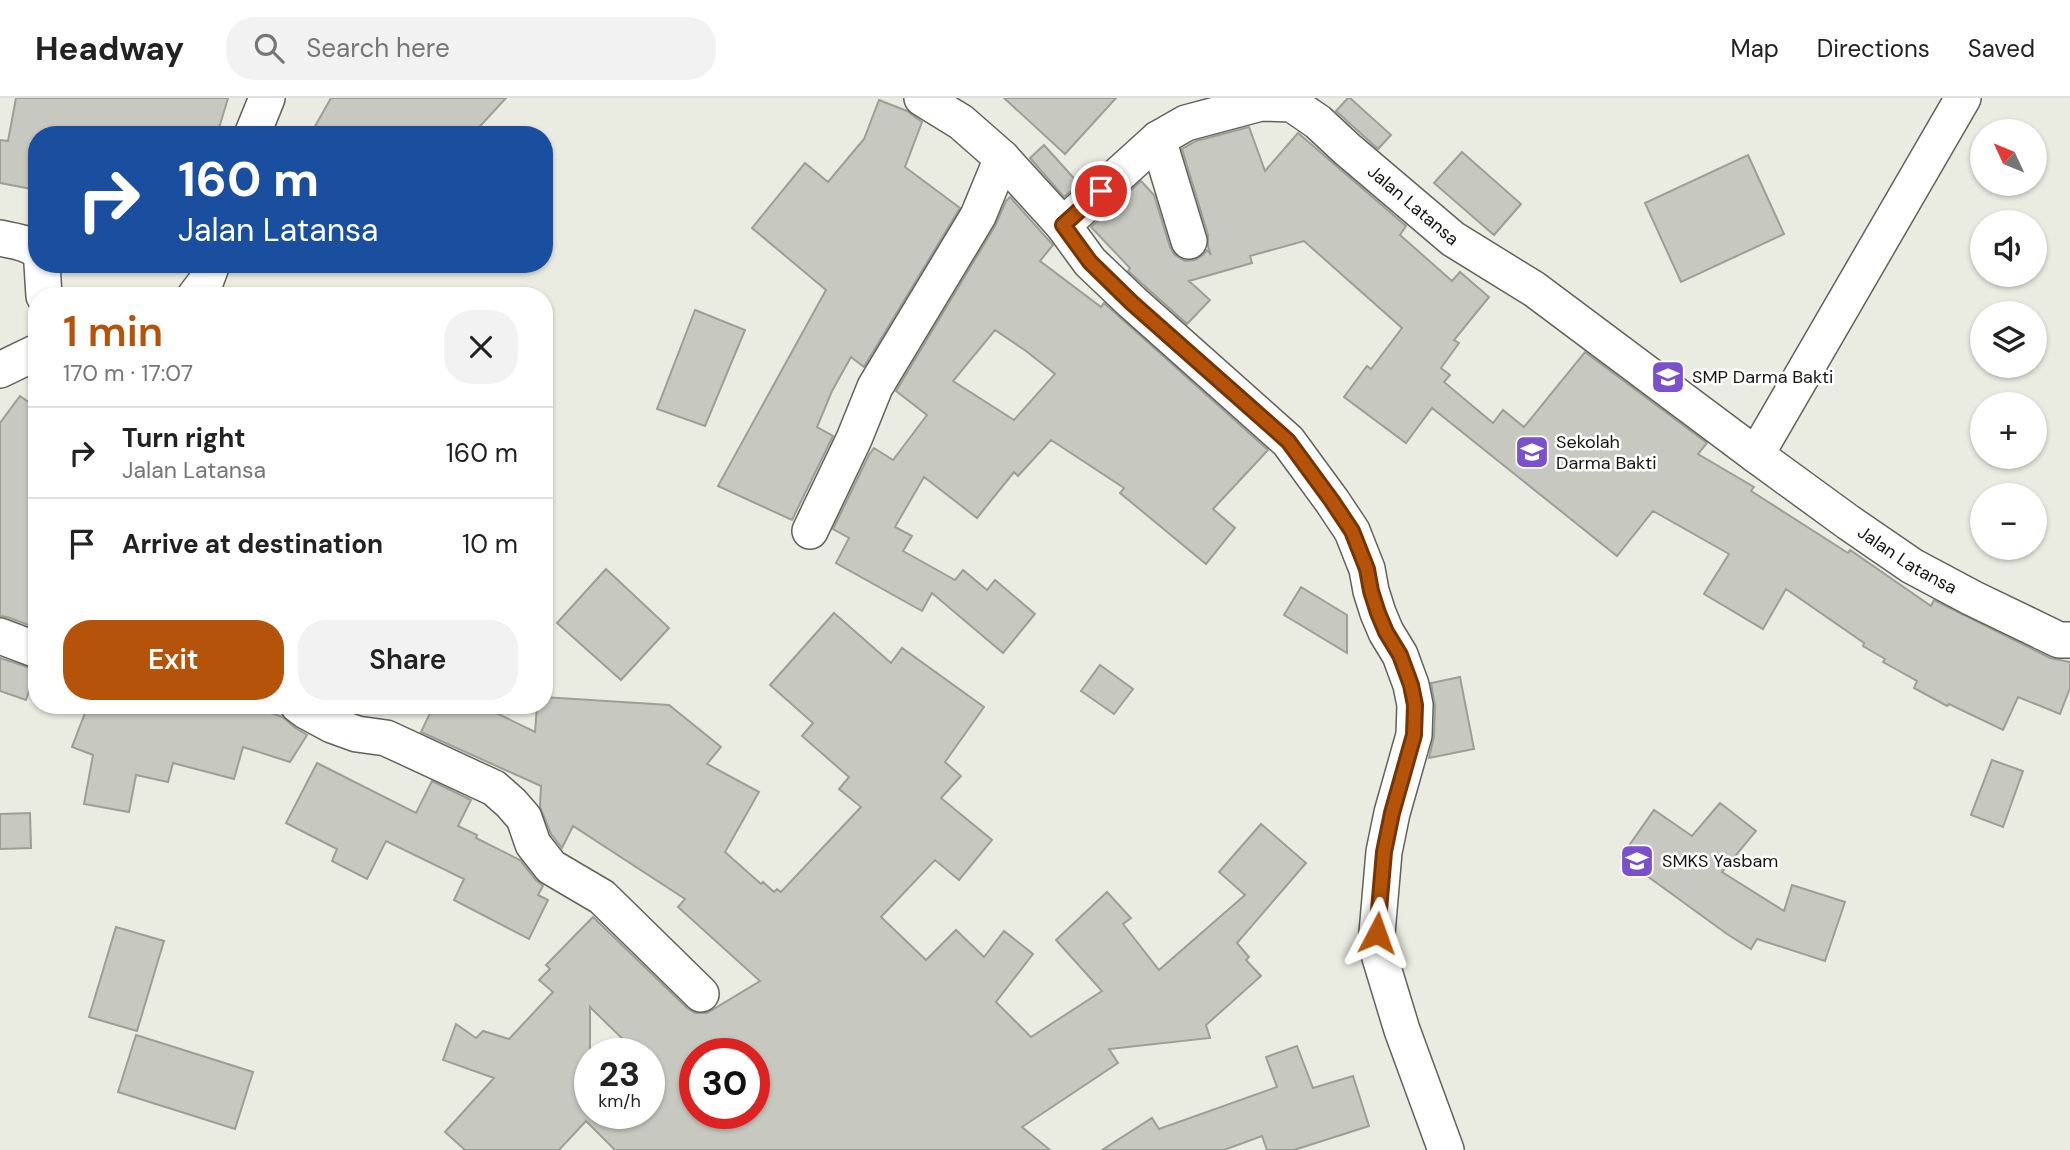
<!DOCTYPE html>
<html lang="en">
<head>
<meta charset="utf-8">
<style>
	:root { --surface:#fff; --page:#f2f2f2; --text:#222; --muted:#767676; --line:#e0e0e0; --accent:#b45309 }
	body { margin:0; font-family:"DM Sans",sans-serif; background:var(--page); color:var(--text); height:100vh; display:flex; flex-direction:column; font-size:26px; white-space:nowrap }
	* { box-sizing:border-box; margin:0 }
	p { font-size:23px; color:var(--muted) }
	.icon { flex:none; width:38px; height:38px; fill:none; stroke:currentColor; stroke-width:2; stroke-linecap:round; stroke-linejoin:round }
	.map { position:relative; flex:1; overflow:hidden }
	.details { position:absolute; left:28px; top:189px; width:525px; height:427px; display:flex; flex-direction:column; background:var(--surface); border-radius:28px; box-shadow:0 2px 5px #0004 }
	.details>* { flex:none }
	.hud { position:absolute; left:28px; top:28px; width:525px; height:147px; border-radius:28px; box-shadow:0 2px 5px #0004; background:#1a4fa0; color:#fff; overflow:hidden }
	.needle { width:46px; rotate:314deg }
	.tools { position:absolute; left:1970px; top:21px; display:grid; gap:14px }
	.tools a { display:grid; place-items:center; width:77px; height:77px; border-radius:50%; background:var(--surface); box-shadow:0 2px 5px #0004; font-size:35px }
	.speed { position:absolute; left:574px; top:940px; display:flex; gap:14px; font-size:35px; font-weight:700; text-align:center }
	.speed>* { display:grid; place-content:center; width:91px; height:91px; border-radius:50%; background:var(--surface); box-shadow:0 2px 5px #0004; line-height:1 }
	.speed small { font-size:18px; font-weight:400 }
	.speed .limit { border:10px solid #d22; background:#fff; color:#111 }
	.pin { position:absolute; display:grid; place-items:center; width:60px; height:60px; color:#fff; margin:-30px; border:4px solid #fff; border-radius:50%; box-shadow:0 2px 7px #0007 }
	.me { position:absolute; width:77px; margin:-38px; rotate:4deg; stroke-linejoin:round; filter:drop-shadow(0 0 5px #0008) }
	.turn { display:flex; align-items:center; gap:24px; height:147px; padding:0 35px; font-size:32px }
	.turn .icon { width:91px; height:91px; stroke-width:2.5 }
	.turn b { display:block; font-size:49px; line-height:60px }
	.round { display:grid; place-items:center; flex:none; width:74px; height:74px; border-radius:28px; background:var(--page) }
	.headline { display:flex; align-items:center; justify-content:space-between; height:119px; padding:0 35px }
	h1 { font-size:42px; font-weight:600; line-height:52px; color:var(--accent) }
	.action { display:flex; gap:14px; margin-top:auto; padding:14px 35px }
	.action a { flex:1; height:80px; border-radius:28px; background:var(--accent); color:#fff; font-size:28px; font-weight:600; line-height:80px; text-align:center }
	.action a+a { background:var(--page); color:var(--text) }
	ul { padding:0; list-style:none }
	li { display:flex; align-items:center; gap:21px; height:91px; padding:0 35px; border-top:2px solid var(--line) }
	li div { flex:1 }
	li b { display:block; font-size:26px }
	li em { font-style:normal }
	header { display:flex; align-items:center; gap:42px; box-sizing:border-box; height:98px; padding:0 35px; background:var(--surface); border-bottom:2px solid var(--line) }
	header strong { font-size:33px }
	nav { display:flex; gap:38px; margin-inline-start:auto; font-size:24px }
	.search { width:490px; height:63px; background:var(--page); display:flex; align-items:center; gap:18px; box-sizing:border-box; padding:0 24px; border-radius:28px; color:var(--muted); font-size:26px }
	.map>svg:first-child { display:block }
	.building { fill:#c7c8bf; stroke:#9d9f96; stroke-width:2; fill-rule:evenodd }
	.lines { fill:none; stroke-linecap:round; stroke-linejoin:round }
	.minor-casing { stroke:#61625b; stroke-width:38 }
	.minor { stroke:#fff; stroke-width:35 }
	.route-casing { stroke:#753606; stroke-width:18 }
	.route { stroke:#b45309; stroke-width:12 }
	.labels { text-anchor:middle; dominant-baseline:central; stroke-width:5; stroke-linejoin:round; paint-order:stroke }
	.street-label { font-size:18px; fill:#151512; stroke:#fff }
	.poi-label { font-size:18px; fill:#151512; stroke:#fff; text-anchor:start }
</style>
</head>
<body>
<header>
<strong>Headway</strong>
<div class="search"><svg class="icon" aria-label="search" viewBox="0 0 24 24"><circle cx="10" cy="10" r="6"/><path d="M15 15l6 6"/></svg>Search here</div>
<nav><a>Map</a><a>Directions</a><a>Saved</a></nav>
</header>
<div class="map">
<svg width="2070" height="1052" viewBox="0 0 2070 1052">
	<rect width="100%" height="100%" fill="#eaece2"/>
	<!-- building -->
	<path class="building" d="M 16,0 L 228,0 L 217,37 L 37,37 L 37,92 L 0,85 L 0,42 L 8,43 Z
		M 331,0 L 506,0 L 472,37 L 310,37 Z
		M 1004,0 L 1116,0 L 1065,56 Z
		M 1348,0 L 1350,0 L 1391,37 L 1378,51 L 1336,13 Z
		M 879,2 L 907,13 L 922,24 L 905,69 L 960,110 L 864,269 L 851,259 L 832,293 L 817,329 L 833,338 L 792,422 L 718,388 L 826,192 L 752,130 L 805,65 L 828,84 L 864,41 Z
		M 1249,29 L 1265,73 L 1298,35 L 1406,128 L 1400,137 L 1452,183 L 1460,174 L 1489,199 L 1454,242 L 1459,245 L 1441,270 L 1450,277 L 1444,284 L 1493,325 L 1503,312 L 1524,329 L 1585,254 L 1707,345 L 1698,356 L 1754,389 L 1751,393 L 1848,455 L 1850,452 L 1931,508 L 1934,502 L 2050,560 L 2070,564 L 2070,590 L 2060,616 L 2018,599 L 2003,632 L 1949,606 L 1947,608 L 1914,590 L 1917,583 L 1883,564 L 1885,561 L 1863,548 L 1864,545 L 1786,491 L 1763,531 L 1704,496 L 1729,456 L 1653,413 L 1617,458 L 1432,310 L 1406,345 L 1344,299 L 1367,268 L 1371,271 L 1402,230 L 1304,143 L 1250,158 L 1252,165 L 1189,183 L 1210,202 L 1187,226 L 1128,173 L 1130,170 L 1091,129 L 1141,83 L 1154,97 L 1170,149 L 1175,157 L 1185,163 L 1195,162 L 1203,157 L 1207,152 L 1211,157 L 1208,148 L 1208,137 L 1182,51 L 1196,43 Z
		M 1044,47 L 1079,86 L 1064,99 L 1030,60 Z
		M 1462,54 L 1521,106 L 1494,137 L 1434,85 Z
		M 1748,57 L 1784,136 L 1681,184 L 1645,105 Z
		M 1010,99 L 1053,147 L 1040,163 L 1101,209 L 1104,205 L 1268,352 L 1213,411 L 1235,430 L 1206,466 L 1120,395 L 1124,390 L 1051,342 L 1018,378 L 1014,374 L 977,420 L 924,379 L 895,429 L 912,438 L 903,453 L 955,482 L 963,472 L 987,492 L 995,482 L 1035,516 L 1003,555 L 932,495 L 922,513 L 836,465 L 849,440 L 833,431 L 869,357 L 874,350 L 893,362 L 927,317 L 896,293 L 995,128 L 1006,103 ZM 995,232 L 1026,253 L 1055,276 L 1014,322 L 953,283 Z
		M 695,212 L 745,232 L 705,328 L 657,311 Z
		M 20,298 L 37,310 L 37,530 L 7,519 L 0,518 L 0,325 Z
		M 606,471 L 669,530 L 621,582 L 557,525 Z
		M 1301,489 L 1347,517 L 1347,555 L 1284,517 Z
		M 834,515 L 891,565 L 902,550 L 984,609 L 945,664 L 961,678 L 941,700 L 992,742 L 959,782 L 935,762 L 881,819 L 926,862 L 956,832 L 984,859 L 1004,833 L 1033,856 L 996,904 L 1031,939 L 1102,893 L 1056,842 L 1107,794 L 1131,820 L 1123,826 L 1159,872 L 1245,797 L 1219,774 L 1261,726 L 1306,765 L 1237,845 L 1249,859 L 1246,862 L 1261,878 L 1206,927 L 1210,940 L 1109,951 L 1118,965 L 1022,1029 L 1050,1052 L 615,1052 L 586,1023 L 559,1052 L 465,1052 L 445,1034 L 494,980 L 443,962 L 456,926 L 476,940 L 483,933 L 509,941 L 553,894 L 539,882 L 550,871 L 546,867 L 593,819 L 687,910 L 695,915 L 707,915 L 760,883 L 678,809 L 685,801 L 573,728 L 562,750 L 551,736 L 540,709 L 541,688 L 421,634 L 434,607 L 480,607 L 535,634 L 537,607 L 544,607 L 544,599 L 669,607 L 721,649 L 707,666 L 759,694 L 725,754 L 761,786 L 763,784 L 774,794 L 777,791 L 781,794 L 861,709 L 839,691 L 849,679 L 802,638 L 813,625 L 770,587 ZM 590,909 L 638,956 L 649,956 L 649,1015 L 590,1015 ZM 695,956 L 754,956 L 754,1015 L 695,1015 Z
		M 0,560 L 36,572 L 26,602 L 0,593 Z
		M 1100,567 L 1133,591 L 1114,616 L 1081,593 Z
		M 1460,579 L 1474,651 L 1429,660 L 1434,638 L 1435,608 L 1431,585 Z
		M 88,607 L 246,607 L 283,619 L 294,629 L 307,637 L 290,664 L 243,649 L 234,681 L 173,665 L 168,684 L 136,677 L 129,714 L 84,706 L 93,657 L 72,649 Z
		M 1992,662 L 2023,673 L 2003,729 L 1971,717 Z
		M 317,665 L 416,715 L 432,683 L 471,702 L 458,728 L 477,737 L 476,740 L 520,762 L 535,781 L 543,788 L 538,797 L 548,802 L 529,841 L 454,802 L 464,781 L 386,743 L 367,781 L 332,763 L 337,751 L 286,725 Z
		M 1720,705 L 1756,733 L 1722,774 L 1784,813 L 1792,787 L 1845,804 L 1825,863 L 1757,841 L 1751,851 L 1727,836 L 1621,759 L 1654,712 L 1692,738 Z
		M 30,715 L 31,750 L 0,751 L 0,716 Z
		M 116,829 L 164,843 L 137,933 L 89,919 Z
		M 136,937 L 253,974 L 235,1031 L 118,994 Z
		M 1297,948 L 1313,990 L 1353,978 L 1369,1028 L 1294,1052 L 1267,1052 L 1262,1038 L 1224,1052 L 1102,1052 L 1152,1020 L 1159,1031 L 1277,989 L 1266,959 Z"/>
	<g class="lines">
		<!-- minor casing -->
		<g class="minor-casing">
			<g id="minor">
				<path d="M 922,0 L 961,24 L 1002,60 L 1063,127 L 1090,164 L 1132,204 L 1288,343 L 1332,403 L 1352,433 L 1367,471 L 1371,493 L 1378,515 L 1386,534 L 1400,557 L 1411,587 L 1415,607 L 1414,637 L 1392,715 L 1384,754 L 1377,835 L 1378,853 L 1402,932 L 1446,1052"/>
				<path d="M 252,37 L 267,0"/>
				<path d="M 1158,41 L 1189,143"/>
				<path id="s1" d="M 1063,127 L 1158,41 L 1186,25 L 1261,5 L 1292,6 L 1318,24 L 1347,51 L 1453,141 L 1534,191 L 1756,357 L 1848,424 L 1912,468 L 1972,500 L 2059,542 L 2070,542"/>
				<path d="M 0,140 C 12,143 28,144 37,153"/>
				<path d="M 42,166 L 44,198"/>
				<path d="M 195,198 L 205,185 L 212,166"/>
				<path d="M 0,272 L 37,254"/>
				<path d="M 1756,357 L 1963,0"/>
				<path d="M 810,433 L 854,341 L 875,289 L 978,118 L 1002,60"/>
				<path d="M 0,538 L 37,552"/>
				<path d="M 298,607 L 306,613 L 332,627 L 357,636 L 386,640 L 494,690 L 511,705 L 524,720 L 533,746 L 551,769 L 602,799 L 701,896"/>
			</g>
		</g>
		<!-- minor -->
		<use href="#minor" class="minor"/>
	</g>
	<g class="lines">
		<!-- route casing -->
		<g class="route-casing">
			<path id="route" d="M 1101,93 L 1063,127 L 1090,164 L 1132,205 L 1288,343 L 1332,403 L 1352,433 L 1367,471 L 1371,493 L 1378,515 L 1386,534 L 1400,557 L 1411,587 L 1415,607 L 1414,637 L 1392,715 L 1384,754 L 1377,835"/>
		</g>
		<!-- route -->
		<use href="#route" class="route"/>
	</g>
	<!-- icons -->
	<defs>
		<g id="school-square" transform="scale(1.75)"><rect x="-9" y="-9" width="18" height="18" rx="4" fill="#7a51cb" stroke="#fff"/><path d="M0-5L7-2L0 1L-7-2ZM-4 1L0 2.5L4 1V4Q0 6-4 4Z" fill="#fff"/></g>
	</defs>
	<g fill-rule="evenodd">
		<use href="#school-square" x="1668" y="279"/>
		<use href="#school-square" x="1532" y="354"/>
		<use href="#school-square" x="1637" y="763"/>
	</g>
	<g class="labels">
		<!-- street labels -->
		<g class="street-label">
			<text stroke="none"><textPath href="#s1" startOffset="427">Jalan Latansa</textPath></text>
			<text stroke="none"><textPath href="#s1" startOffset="1036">Jalan Latansa</textPath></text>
		</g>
		<!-- poi labels -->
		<g class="poi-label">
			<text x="1692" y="279">SMP Darma Bakti</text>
			<text x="1556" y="344">Sekolah<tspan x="1556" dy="21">Darma Bakti</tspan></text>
			<text x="1662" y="763">SMKS Yasbam</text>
		</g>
	</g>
</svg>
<div class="tools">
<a><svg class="needle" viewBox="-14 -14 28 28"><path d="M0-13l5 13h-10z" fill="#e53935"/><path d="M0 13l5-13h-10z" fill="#767676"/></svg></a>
<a><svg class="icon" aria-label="sound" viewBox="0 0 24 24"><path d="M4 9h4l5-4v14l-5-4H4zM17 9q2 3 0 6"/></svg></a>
<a><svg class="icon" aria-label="layers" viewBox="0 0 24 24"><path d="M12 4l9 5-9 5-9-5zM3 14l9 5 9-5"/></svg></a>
<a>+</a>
<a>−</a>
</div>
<div class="speed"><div>23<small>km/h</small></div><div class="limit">30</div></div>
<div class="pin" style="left:1101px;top:93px;background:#d93025"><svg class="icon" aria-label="arrive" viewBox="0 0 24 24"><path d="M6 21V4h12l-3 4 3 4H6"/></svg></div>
<svg class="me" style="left:1377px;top:835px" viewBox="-20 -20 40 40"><path d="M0-17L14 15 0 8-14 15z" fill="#b45309" stroke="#fff" stroke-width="4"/></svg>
<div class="hud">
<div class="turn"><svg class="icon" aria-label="right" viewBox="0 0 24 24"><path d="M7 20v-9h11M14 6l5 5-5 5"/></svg><div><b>160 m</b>Jalan Latansa</div></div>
</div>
<section class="details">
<div class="headline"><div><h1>1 min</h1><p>170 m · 17:07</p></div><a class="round"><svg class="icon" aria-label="close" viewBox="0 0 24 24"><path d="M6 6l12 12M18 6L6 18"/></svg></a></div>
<ul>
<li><svg class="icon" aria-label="right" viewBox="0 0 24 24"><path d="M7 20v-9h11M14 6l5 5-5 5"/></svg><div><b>Turn right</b><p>Jalan Latansa</p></div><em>160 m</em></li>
<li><svg class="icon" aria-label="arrive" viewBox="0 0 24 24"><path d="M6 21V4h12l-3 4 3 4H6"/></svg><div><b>Arrive at destination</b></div><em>10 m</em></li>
</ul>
<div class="action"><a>Exit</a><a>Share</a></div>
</section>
</div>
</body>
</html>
